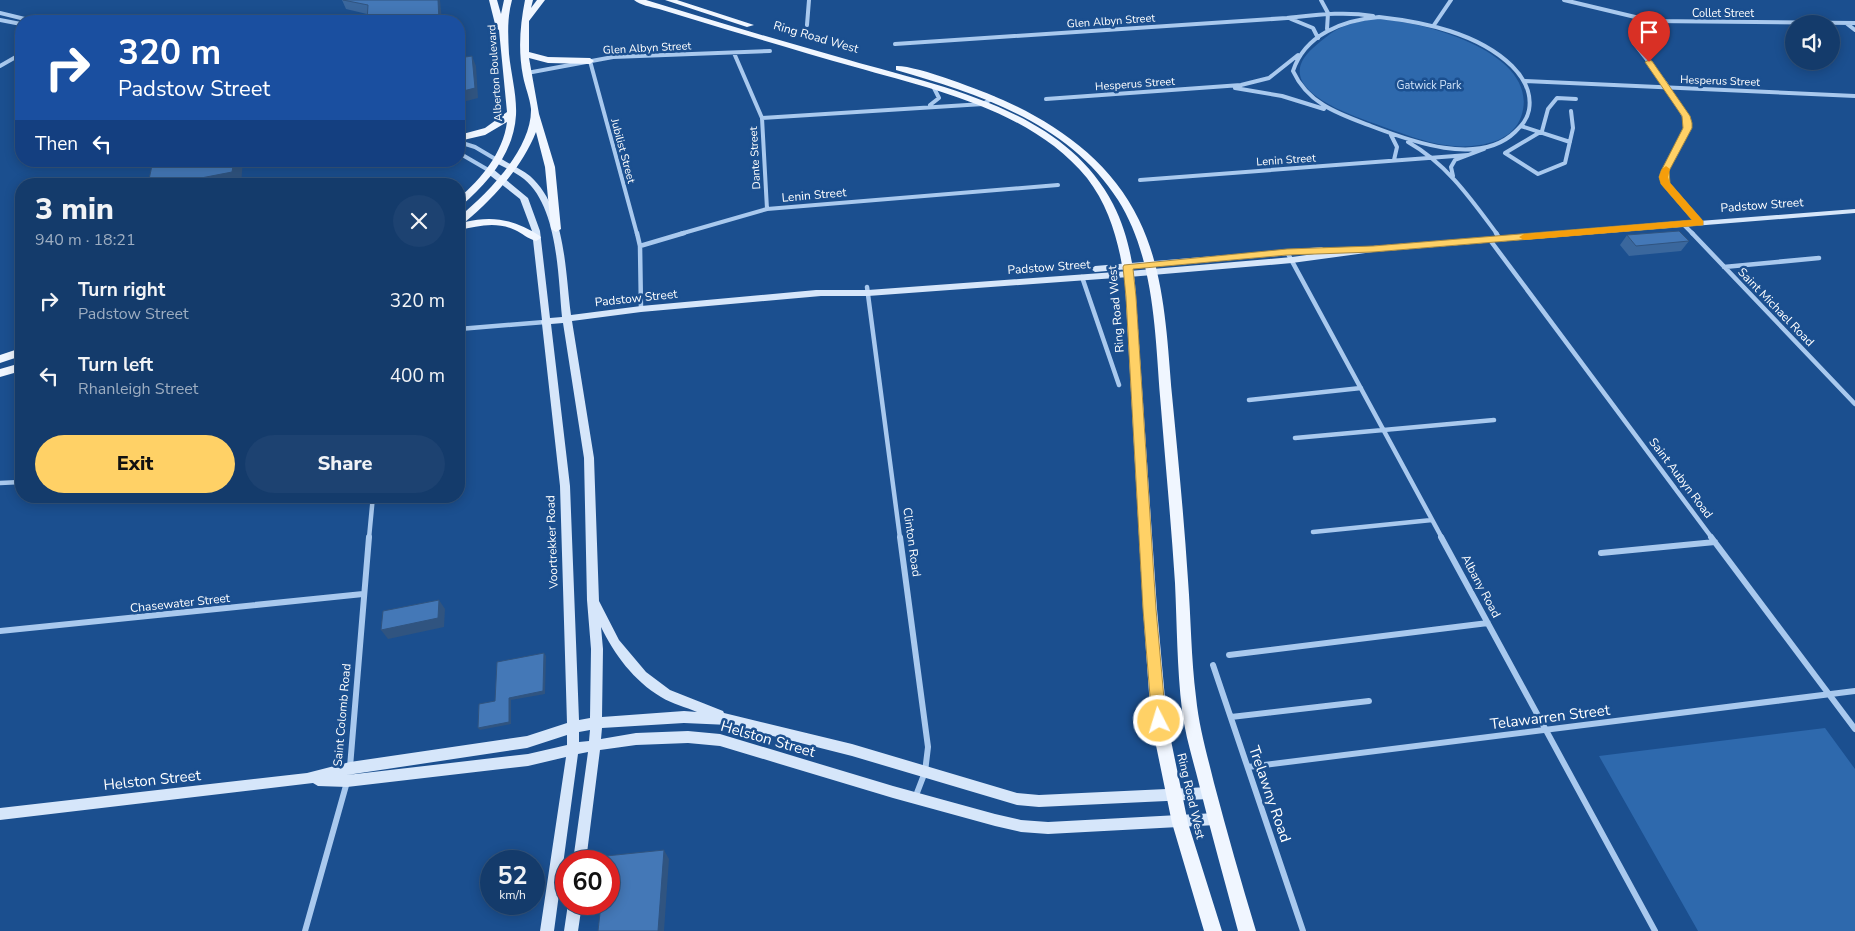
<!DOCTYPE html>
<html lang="en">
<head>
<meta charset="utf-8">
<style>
	:root { --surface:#143b6b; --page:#1d4271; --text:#f1f3f6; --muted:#9dadc1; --line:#33557e; --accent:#ffd166 }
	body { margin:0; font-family:"Nunito Sans",sans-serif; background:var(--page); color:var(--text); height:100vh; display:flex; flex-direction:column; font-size:19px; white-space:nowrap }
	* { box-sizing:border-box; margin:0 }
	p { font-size:16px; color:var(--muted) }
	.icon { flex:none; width:28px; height:28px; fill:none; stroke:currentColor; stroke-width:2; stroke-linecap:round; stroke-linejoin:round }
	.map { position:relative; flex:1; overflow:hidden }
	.sheet { position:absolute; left:15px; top:178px; width:450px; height:325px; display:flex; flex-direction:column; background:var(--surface); border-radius:20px; box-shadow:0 2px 12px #0003,0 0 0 1px var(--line) }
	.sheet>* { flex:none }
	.hud { position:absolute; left:15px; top:15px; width:450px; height:152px; border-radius:20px; box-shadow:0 2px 12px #0003,0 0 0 1px var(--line); background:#1a4fa0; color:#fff; overflow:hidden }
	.tools { position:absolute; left:1785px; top:15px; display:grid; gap:10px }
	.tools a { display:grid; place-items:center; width:55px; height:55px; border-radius:50%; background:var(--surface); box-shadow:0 2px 12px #0003,0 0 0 1px var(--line); font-size:25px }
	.speed { position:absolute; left:480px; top:850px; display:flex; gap:10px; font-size:25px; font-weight:700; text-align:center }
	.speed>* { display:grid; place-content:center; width:65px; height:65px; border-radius:50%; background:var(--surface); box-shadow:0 2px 12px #0003,0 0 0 1px var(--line); line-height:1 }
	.speed small { font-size:12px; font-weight:400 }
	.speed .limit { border:8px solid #d22; background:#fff; color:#111 }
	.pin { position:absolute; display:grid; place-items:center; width:42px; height:42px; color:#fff; margin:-51px -21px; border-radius:50% 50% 50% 0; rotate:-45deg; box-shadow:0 0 5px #0007 }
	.pin .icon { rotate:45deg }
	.me { position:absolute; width:55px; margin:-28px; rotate:355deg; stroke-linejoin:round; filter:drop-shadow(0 0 4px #0008) }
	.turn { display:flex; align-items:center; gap:18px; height:105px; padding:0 20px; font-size:22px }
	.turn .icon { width:65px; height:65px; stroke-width:2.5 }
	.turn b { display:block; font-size:35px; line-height:42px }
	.then { display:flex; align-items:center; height:48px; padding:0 20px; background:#0003; gap:10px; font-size:19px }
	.round { display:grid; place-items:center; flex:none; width:52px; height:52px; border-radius:26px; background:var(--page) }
	.summary { display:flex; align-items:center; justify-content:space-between; height:85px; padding:0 20px }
	h1 { font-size:30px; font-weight:800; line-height:38px }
	.button { display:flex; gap:10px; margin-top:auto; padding:10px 20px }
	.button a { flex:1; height:58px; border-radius:30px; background:var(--accent); color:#111; font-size:20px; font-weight:800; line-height:58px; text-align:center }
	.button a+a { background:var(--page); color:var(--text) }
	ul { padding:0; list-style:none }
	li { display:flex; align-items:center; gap:15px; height:75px; padding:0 20px }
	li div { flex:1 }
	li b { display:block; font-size:19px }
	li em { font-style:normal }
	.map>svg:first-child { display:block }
	.green { fill:#2e69ad }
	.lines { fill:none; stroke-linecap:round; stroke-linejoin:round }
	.street-far2 { stroke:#a9c9ee; stroke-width:4 }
	.street-far1 { stroke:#a9c9ee; stroke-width:4.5 }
	.street { stroke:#a9c9ee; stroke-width:6 }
	.secondary { fill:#d6e6fa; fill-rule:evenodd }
	.primary { fill:#f0f6ff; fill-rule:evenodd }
	.wall { fill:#3a679d }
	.shaded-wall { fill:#305480 }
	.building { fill:#4478b7; stroke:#305480 }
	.route { fill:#ffd166; stroke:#a68842 }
	.slow { fill:#f59e0b }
	.labels { text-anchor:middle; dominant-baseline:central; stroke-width:5; stroke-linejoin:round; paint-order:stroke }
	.far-street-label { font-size:11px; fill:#fff; stroke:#1b4f8f }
	.far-park-label { font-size:11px; fill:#cfe3fa; stroke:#1b4f8f }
	.street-label { font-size:12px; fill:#fff; stroke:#1b4f8f }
	.near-street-label { font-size:15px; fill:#fff; stroke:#1b4f8f }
</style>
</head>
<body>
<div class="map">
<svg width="1855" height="931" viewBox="0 0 1855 931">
	<rect width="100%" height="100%" fill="#1b4f8f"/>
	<!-- green -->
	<path class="green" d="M 1372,19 C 1418,19 1544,52 1521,117 C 1513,138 1492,144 1472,146 C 1437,149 1405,134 1373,123 C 1346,113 1269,87 1313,48 C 1336,28 1342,25 1372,19 Z
		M 1825,728 L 1855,769 L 1855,931 L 1698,931 L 1599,756 Z"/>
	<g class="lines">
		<!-- street-far2 -->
		<path class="street-far2" d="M 1321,0 L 1328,13 L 1327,29
			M 1564,0 L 1652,21 L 1855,23
			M 0,13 L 33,21
			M 1379,17 C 1424,22 1478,33 1512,66 C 1524,78 1532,93 1529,110 C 1527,120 1522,125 1515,132 C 1479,167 1410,141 1371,126 C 1339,114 1308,104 1293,71 C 1305,34 1344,20 1379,17 Z
			M 1291,19 L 1313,28 L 1318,38
			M 1640,19 L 1633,36 L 1634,43 L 1666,84 L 1686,120 L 1688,128 L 1665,171 L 1664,177 L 1666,184 L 1699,223
			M 0,20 L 21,24
			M 1846,23 L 1855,30
			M 807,25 L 809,0
			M 1434,25 L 1451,0
			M 895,44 L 1287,18 C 1316,15 1344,11 1373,16
			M 734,53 L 762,118 L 767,209
			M 590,61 L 637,234
			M 0,66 L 21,54
			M 527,73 L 613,57 L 770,51
			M 1525,81 L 1855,96
			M 1235,88 L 1282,96 L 1324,109
			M 1046,99 L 1241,85 L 1269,78 L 1298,55
			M 930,105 L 939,98 L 934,88
			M 1571,111 L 1573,128 L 1565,163 L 1538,174 L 1505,153 L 1542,131 L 1548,109 L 1557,98 L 1576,99
			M 762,118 L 983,104 L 993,98
			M 1521,126 L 1570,142
			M 1391,135 L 1397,147 L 1394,160
			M 459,142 L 475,147 L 497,160
			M 1408,142 C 1447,164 1471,199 1497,234
			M 459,153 L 490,171
			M 305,161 C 314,168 323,166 332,161
			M 1453,176 L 1451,167 L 1455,160 L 1484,149
			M 1140,180 L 1468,155
			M 1683,224 L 1693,234
			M 680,234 L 767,209 L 1058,185"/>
		<!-- street-far1 -->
		<path class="street-far1" d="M 637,233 L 640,246 L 641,309
			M 1496,233 L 1500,239
			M 1692,233 L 1855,404
			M 1490,240 L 1712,538
			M 640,246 L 684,233
			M 1287,252 L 1442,538
			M 1724,267 L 1819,258
			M 1082,277 L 1119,385
			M 867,287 L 900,538
			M 459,329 L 545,322
			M 1249,400 L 1361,388
			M 1295,438 L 1494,420
			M 0,483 L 21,482
			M 1313,532 L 1432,520
			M 369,538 L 373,496"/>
		<!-- street -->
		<path class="street" d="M 900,537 L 928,747 L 925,772 L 915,798
			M 1441,537 L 1655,931
			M 1711,537 L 1855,729
			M 1601,553 L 1715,542
			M 0,631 L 363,594
			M 1229,655 L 1488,623
			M 1213,665 L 1303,931
			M 1231,717 L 1369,701
			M 350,767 L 369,537
			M 1248,767 L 1855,691
			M 305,931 L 347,782"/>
		<!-- secondary -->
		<path class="secondary" d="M 494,158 L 500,158 C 509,164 521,169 530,176 C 566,208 565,271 571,315 L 641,306 L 816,290 L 868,290 L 1129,271 L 1292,257 L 1373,246 L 1855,209 L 1855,213 L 1373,252 L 1292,263 L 1129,277 L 868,296 L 821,296 L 641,312 L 572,321 L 594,458 L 599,601 L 619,640 L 646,672 L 670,690 L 723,711 L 724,713 L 852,744 L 1017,793 L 1039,795 L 1209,787 L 1213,789 L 1215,793 L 1213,797 L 1209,799 L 1039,807 L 1017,805 L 852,756 L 729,725 L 684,723 L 602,728 L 601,739 L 636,733 L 688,731 L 720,734 L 893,786 L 995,814 L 1021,820 L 1048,822 L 1216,813 L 1221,814 L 1222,819 L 1221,824 L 1216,825 L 1048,834 L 1021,832 L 995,826 L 893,798 L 720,746 L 688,743 L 636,745 L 600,750 L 586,861 L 573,861 L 588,752 L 578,754 L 554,931 L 540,931 L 566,757 L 528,766 L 347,787 L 318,786 L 313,783 L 0,820 L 0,808 L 307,773 L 350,762 L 527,736 L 567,723 L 560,486 L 542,324 L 541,322 L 542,320 L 532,231 L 520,199 L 487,173 L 487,169 L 493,169 L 528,198 L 540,231 L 550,318 L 562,317 C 558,276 558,207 524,179 C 515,172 504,167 494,162 ZM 563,323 L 584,458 L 587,600 L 591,649 L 590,718 L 579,720 L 570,486 L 551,324 ZM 601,627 C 614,654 634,681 661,697 C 672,704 686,707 697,712 L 684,711 L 602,717 L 603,649 ZM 590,730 L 589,741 L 579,742 L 579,732 ZM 567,735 L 567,745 L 528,754 L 347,775 L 527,748 Z
			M 1322,247 L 1326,250 L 1325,252 L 1095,272 L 1091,269 L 1095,266 Z
			M 568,904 L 582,904 L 578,931 L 564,931 Z"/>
		<!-- primary -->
		<path class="primary" d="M 489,0 L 497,0 L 501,14 L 504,0 L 512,0 C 507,18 508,35 509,54 C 511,74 517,95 516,115 C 514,152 489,182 462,205 L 459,206 L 459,198 C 481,179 503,153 507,122 L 485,135 L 459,141 L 459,135 L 485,128 L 507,112 L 499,30 L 496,28 Z
			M 525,0 L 533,0 L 531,8 L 537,0 L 545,0 L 529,21 L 529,52 L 548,57 L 590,58 L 594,61 L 590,64 L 548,63 L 529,58 L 539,114 L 555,167 L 561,229 L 556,232 L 551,229 L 545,167 L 536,132 C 522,167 494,198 465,222 C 494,215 515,220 540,236 L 541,238 L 536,241 C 528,239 522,233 515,230 C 496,221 478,226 459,230 L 459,217 C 487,194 532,149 531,109 C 530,98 525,87 523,76 C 518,50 520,25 525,0 Z
			M 634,0 L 646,0 C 713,21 781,41 849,60 C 942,87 1064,109 1113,204 C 1126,229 1132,257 1135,284 L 1157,609 L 1167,721 L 1188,823 L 1222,931 L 1204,931 L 1172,823 L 1151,721 L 1143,609 L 1125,284 C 1120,247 1111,209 1087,178 C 1031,110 935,90 855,67 C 812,55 770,42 728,30 C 705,23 682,16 659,9 C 651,7 640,5 634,0 Z
			M 665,0 L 677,0 L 754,25 L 747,27 Z
			M 896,66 C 916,65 983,91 1003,100 C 1059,125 1112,163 1139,220 C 1165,273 1167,337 1172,395 C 1178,457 1184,518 1188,580 C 1191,619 1191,658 1196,697 C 1199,727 1207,754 1214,783 C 1227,832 1241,882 1256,931 L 1238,931 C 1225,882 1211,833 1199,784 C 1193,760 1185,735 1182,710 C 1177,668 1177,625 1175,583 C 1171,521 1165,459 1160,396 C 1155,331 1154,257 1118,200 C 1069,123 979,94 896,70 Z
			M 21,348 L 21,356 L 0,363 L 0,355 Z
			M 21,363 L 21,371 L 0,377 L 0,369 Z"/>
	</g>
	<!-- wall -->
	<path class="wall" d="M 342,0 L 440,0 L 367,14 L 346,9 Z
		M 1627,235 L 1689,241 L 1681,251 L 1629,256 L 1620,245 Z"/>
	<!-- shaded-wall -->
	<path class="shaded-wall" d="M 438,0 L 440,0 L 442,21 L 439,21 Z
		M 472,56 L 476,66 L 478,98 L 459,103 L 459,92 Z
		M 234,161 L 243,161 L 241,184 L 170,184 Z
		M 439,600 L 445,609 L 444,627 L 388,639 L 381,630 Z
		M 544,653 L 546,656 L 545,694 L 511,700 L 511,724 L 480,730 L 478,728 L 509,698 Z
		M 664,850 L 669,859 L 664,931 L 658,931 Z"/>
	<!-- building -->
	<path class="building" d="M 343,0 L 438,0 L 439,21 L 367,21 L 368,5 Z
		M 472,56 L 475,88 L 459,92 L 459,58 Z
		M 153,161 L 234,161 L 232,172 L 170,184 L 148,184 Z
		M 1679,231 L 1689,241 L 1636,246 L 1627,235 Z
		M 439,600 L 438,618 L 381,630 L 383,611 Z
		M 544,653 L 543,691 L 509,698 L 509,722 L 478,728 L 479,704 L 495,701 L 497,662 Z
		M 664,850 L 658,931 L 598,931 L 601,904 L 609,904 L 609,861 L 606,861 L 606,856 Z"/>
	<!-- route -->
	<path class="route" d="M 1649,60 L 1652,61 L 1690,116 L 1692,123 L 1692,128 L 1669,171 L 1670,183 L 1703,221 L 1703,225 L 1373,252 L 1287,255 L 1133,269 L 1136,297 L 1156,609 L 1166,721 L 1164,725 L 1159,727 L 1154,725 L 1152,721 L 1143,609 L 1126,297 L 1123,267 L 1124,265 L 1287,249 L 1373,246 L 1692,220 L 1661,184 L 1659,177 L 1661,171 L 1683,128 L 1682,116 L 1645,62 Z"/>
	<!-- slow -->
	<path class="slow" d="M 1666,166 L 1670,169 L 1668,177 L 1670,183 L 1703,221 L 1703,225 L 1524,240 L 1519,237 L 1524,234 L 1692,220 L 1661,184 L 1659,177 L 1662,169 Z"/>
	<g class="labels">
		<!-- far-street labels -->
		<g class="far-street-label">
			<text x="1723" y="13">Collet Street</text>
			<text transform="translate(1111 21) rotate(-4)">Glen Albyn Street</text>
			<text transform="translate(647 48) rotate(-3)">Glen Albyn Street</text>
			<text transform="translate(495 73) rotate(-94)">Alberton Boulevard</text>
			<text transform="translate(1720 81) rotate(2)">Hesperus Street</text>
			<text transform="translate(1135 84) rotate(-4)">Hesperus Street</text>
			<text transform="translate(623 151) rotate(75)">Jubilist Street</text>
			<text transform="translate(755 158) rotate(-93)">Dante Street</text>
			<text transform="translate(1286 160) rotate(-4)">Lenin Street</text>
		</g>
		<!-- far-park labels -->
		<g class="far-park-label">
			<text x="1429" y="85">Gatwick Park</text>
		</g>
		<!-- street labels -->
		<g class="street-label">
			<text transform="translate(816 37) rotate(16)">Ring Road West</text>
			<text transform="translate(814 195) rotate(-5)">Lenin Street</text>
			<text transform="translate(1762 205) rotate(-4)">Padstow Street</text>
			<text transform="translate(1049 267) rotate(-4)">Padstow Street</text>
			<text transform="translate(636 298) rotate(-6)">Padstow Street</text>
			<text transform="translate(1776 307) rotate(46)">Saint Michael Road</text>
			<text transform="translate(1116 309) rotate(-95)">Ring Road West</text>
			<text transform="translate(1681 478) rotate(53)">Saint Aubyn Road</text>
			<text transform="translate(552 542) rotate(-92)">Voortrekker Road</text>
			<text transform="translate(912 542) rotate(82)">Clinton Road</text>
			<text transform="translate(1481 586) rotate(62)">Albany Road</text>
			<text transform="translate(180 603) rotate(-6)">Chasewater Street</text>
			<text transform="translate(342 715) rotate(-85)">Saint Colomb Road</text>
			<text transform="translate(1191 796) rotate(77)">Ring Road West</text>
		</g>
		<!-- near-street labels -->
		<g class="near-street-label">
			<text transform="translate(1550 717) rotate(-7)">Telawarren Street</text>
			<text transform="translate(768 739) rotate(16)">Helston Street</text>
			<text transform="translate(152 780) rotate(-6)">Helston Street</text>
			<text transform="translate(1270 794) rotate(71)">Trelawny Road</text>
		</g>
	</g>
</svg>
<div class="tools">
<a><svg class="icon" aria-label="sound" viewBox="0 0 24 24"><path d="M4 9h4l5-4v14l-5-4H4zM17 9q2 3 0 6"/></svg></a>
</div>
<div class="speed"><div>52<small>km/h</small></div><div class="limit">60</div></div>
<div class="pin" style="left:1649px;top:62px;background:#d93025"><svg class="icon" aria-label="arrive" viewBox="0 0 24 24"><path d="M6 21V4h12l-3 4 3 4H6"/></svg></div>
<svg class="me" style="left:1159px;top:721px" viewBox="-20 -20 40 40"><circle r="17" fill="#ffd166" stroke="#fff" stroke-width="3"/><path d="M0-11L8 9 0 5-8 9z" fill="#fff"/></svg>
<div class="hud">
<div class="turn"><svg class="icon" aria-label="right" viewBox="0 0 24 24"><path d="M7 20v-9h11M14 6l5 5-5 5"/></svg><div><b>320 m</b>Padstow Street</div></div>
<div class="then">Then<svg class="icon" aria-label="left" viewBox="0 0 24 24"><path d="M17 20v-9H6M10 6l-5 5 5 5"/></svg></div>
</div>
<section class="sheet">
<div class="summary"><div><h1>3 min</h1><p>940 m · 18:21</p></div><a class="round"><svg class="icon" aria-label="close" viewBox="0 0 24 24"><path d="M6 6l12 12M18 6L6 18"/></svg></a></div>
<ul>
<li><svg class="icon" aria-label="right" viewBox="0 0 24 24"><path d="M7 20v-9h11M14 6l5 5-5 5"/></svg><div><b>Turn right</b><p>Padstow Street</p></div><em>320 m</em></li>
<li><svg class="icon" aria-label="left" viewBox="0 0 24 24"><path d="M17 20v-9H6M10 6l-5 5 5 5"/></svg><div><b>Turn left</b><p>Rhanleigh Street</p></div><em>400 m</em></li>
</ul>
<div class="button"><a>Exit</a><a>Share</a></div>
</section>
</div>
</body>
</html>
